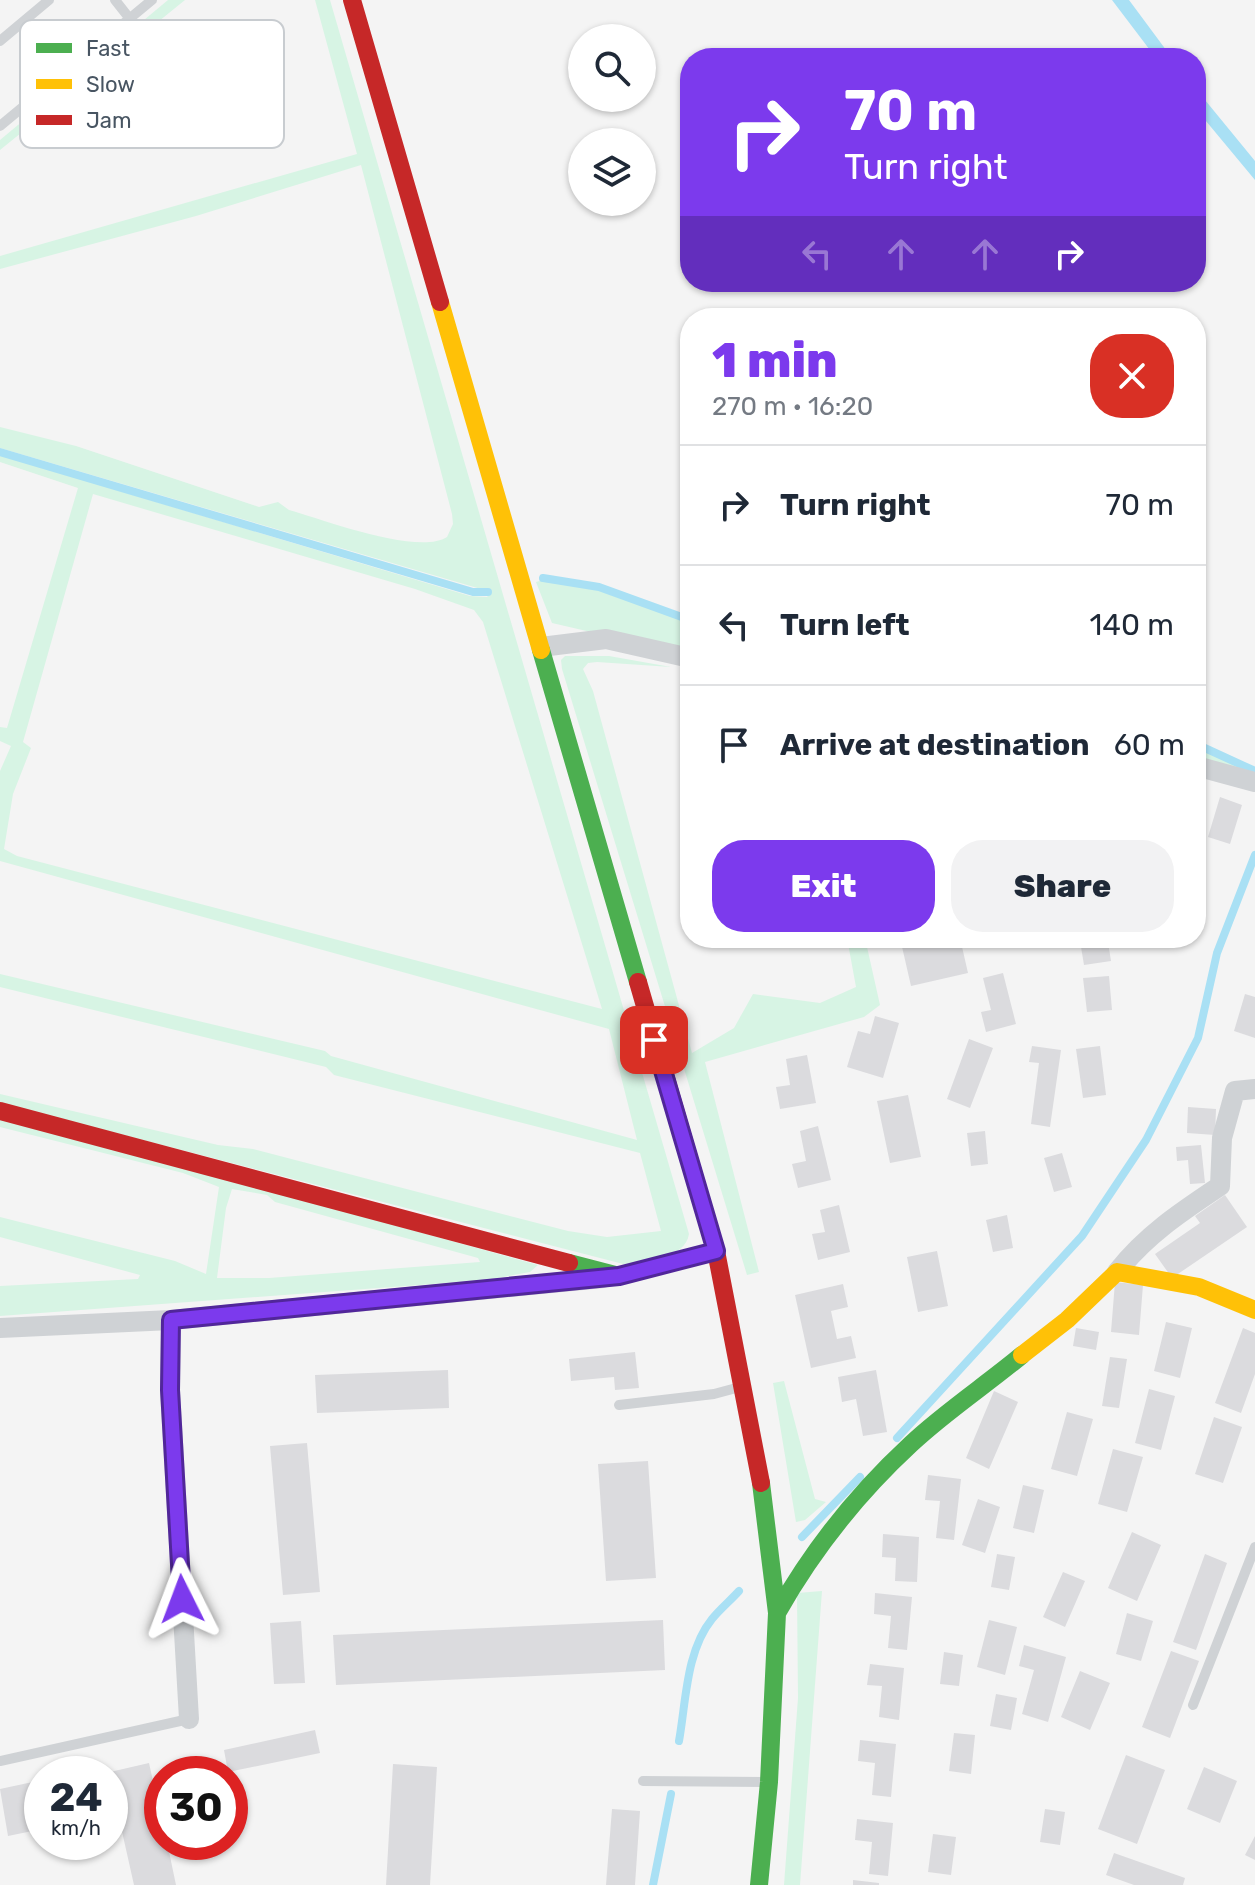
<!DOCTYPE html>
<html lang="en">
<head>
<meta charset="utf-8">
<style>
	:root { --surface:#fff; --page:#f2f2f3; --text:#1f2937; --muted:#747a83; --line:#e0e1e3; --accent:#7c3aed }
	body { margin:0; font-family:Rubik,sans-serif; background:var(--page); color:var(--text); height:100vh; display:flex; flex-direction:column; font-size:30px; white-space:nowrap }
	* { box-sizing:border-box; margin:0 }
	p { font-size:26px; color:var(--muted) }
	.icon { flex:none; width:44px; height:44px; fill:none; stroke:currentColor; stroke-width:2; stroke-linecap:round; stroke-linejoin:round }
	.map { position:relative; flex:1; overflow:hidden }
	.side { position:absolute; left:680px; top:308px; width:526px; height:640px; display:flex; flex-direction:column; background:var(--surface); border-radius:32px; box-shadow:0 2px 6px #0004 }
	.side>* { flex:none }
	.top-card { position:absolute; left:680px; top:48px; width:526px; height:244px; border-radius:32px; box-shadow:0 2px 6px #0004; background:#7c3aed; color:#fff; overflow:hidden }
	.tools { position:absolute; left:568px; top:24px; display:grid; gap:16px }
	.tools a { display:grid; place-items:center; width:88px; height:88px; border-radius:50%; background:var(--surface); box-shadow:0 2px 6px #0004; font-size:40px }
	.speed { position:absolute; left:24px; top:1756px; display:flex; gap:16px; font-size:40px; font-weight:700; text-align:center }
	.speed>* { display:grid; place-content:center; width:104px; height:104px; border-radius:50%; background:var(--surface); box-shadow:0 2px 6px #0004; line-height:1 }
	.speed small { font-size:20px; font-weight:400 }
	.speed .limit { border:12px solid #d22; background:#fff; color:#111 }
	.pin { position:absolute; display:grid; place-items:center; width:68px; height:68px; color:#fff; margin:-34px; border-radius:16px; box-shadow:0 4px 12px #0006 }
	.me { position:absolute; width:88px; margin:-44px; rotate:357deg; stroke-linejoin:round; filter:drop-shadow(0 0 6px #0008) }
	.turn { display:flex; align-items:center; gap:28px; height:168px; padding:0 32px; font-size:36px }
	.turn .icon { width:104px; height:104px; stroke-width:2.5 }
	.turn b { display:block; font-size:56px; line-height:68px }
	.lanes { display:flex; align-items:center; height:76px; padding:0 32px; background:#0003; justify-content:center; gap:40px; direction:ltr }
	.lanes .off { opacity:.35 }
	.round { display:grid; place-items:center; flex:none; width:84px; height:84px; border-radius:32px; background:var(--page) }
	.overview { display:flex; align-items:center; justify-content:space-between; height:136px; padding:0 32px }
	h1 { font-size:48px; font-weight:800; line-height:60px; color:var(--accent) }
	.cta { display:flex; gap:16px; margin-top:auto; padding:16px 32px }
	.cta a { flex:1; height:92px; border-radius:32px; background:var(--accent); color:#fff; font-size:32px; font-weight:800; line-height:92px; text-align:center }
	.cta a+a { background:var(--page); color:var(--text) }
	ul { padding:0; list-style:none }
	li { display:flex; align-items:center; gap:24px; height:120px; padding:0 32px; border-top:2px solid var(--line) }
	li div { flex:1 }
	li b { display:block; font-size:30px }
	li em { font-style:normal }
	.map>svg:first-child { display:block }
	.green { fill:#d7f4e4; fill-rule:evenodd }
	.water { fill:#a9e0f4 }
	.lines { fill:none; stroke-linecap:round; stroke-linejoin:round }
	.stream { stroke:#a9e0f4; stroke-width:8 }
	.building { fill:#dbdbde }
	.lane { stroke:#cfd2d5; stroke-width:10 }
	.street { stroke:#cfd2d5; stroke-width:20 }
	.fast { stroke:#4caf50; stroke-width:18 }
	.slow { stroke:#ffc107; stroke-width:18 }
	.jam { stroke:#c62828; stroke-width:18 }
	.route-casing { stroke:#51269a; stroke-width:20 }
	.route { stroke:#7c3aed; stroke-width:14 }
	.key { fill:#fff; stroke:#c8ccd0; stroke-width:2 }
	.key-label { font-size:22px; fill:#485562 }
</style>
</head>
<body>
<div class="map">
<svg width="1255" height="1885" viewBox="0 0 1255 1885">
	<rect width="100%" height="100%" fill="#f4f4f4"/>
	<!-- green -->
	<path class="green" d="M 168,0 L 185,0 L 0,150 L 0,140 Z
		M 315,0 L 330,0 L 689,1234 C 685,1259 647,1260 627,1265 L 0,1103 L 0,1094 L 218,1145 L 253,1149 L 568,1231 L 607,1237 L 661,1231 L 640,1153 L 334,1075 L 326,1067 L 0,987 L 0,974 L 325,1051 L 331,1056 L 637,1140 L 609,1029 L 0,861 L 0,771 L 11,746 L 0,741 L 0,727 L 7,728 L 78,488 L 0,462 L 0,455 L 470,596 L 487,597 L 491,592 L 0,448 L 0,427 L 76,446 L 259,507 L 278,502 L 289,510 C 322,519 418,556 447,537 L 453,524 L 452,514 L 361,165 L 196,216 L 0,269 L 0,256 L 357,154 ZM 93,494 L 415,589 L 474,610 L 483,622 L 602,1009 L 17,856 L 4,849 L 13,794 L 31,748 L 23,742 Z
		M 543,580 L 598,589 L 690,622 L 690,655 L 552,623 L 536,582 Z
		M 565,656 L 609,656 L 671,667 L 597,662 L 588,663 L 583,669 L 593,691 L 692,1053 L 734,1028 L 753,994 L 820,1003 L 856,987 L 847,938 L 865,938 L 880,1005 L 864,1017 L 705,1062 L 759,1272 L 747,1275 L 562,669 L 561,660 Z
		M 1196,746 L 1255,773 L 1196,765 Z
		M 0,1116 L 538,1265 L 530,1272 L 487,1280 L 0,1316 L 0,1286 L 138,1279 L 140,1275 L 0,1237 L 0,1217 L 175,1261 L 206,1274 L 219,1187 L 183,1173 L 0,1127 ZM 232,1189 L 267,1195 L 275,1202 L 478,1258 L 480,1262 L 269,1278 L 217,1278 L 226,1208 Z
		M 784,1381 L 815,1499 L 826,1502 L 805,1520 L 796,1522 L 773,1383 Z
		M 822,1591 L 800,1885 L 784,1885 L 798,1698 L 797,1593 Z"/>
	<!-- water -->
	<path class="water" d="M 1112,0 L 1129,0 L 1172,58 L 1156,58 Z
		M 1196,89 L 1255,161 L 1255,180 L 1196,109 Z"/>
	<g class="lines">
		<!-- stream -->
		<path class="stream" d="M 0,452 L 473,592 L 488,592
			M 543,578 L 599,587 L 690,620
			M 1196,744 L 1255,771
			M 897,1438 L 1082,1236 L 1146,1140 L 1198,1038 L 1217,953 L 1255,855
			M 802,1537 L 860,1477
			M 679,1741 C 686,1702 686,1651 712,1619 C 720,1609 731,1600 739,1591
			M 653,1885 L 671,1794"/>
	</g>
	<!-- building -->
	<path class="building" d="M 1220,797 L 1242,805 L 1230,844 L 1208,837 Z
		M 900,938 L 960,938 L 968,973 L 911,986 Z
		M 1108,942 L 1111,961 L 1084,965 L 1081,947 Z
		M 1003,973 L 1016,1024 L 986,1032 L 981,1012 L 991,1010 L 983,978 Z
		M 1109,976 L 1112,1010 L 1087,1012 L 1083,978 Z
		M 1245,994 L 1255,997 L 1255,1038 L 1234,1031 Z
		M 875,1016 L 899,1023 L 883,1078 L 847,1067 L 858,1031 L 870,1034 Z
		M 969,1039 L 993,1048 L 970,1108 L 947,1099 Z
		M 1032,1046 L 1061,1050 L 1050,1127 L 1031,1124 L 1039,1063 L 1029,1062 Z
		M 1100,1046 L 1106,1095 L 1083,1098 L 1076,1049 Z
		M 807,1055 L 816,1103 L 780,1109 L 776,1087 L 790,1085 L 786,1059 Z
		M 908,1095 L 921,1157 L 890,1163 L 877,1101 Z
		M 1188,1107 L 1216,1109 L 1215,1135 L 1187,1133 Z
		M 818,1126 L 831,1180 L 798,1188 L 792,1164 L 806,1161 L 800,1131 Z
		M 985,1131 L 988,1164 L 971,1166 L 967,1133 Z
		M 1201,1145 L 1205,1183 L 1190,1184 L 1188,1160 L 1177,1161 L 1176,1147 Z
		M 1062,1153 L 1072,1187 L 1054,1192 L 1044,1158 Z
		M 1225,1195 L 1247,1227 L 1172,1278 L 1155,1254 L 1200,1223 L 1195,1216 Z
		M 839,1205 L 850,1252 L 818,1260 L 812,1234 L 825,1232 L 820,1210 Z
		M 1007,1215 L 1013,1248 L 993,1252 L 986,1220 Z
		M 937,1251 L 948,1306 L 918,1312 L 907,1257 Z
		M 1115,1282 L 1143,1285 L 1139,1335 L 1111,1332 Z
		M 843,1284 L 848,1307 L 831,1311 L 837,1339 L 851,1336 L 856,1358 L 811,1368 L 795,1295 Z
		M 1166,1322 L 1192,1328 L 1180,1378 L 1154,1371 Z
		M 1076,1328 L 1099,1332 L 1096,1350 L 1073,1346 Z
		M 1243,1328 L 1255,1333 L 1255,1374 L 1241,1413 L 1215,1403 Z
		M 635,1352 L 639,1388 L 615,1390 L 614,1377 L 571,1381 L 569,1359 Z
		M 1110,1357 L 1127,1359 L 1119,1408 L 1102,1406 Z
		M 448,1370 L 449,1408 L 317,1413 L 315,1375 Z
		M 876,1370 L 887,1432 L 863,1436 L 856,1399 L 842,1402 L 838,1377 Z
		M 1149,1389 L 1175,1396 L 1161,1450 L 1135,1443 Z
		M 994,1391 L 1018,1402 L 989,1469 L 966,1458 Z
		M 1067,1412 L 1093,1419 L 1077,1476 L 1051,1469 Z
		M 1214,1417 L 1242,1427 L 1223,1483 L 1195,1474 Z
		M 307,1443 L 320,1592 L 283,1595 L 270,1446 Z
		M 1113,1449 L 1143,1457 L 1127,1512 L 1098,1504 Z
		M 648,1461 L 656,1578 L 606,1581 L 598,1464 Z
		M 928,1475 L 961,1479 L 954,1540 L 936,1538 L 940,1501 L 925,1500 Z
		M 1023,1485 L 1044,1490 L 1034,1533 L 1013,1528 Z
		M 978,1499 L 1000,1507 L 985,1553 L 962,1545 Z
		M 1132,1532 L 1161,1545 L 1137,1601 L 1108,1588 Z
		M 883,1534 L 919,1537 L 917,1582 L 895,1581 L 896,1558 L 882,1557 Z
		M 997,1554 L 1015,1557 L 1009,1590 L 991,1587 Z
		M 1205,1554 L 1227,1563 L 1196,1650 L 1173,1642 Z
		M 1063,1572 L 1085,1581 L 1065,1627 L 1043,1617 Z
		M 875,1593 L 912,1597 L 907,1650 L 888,1648 L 891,1616 L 874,1614 Z
		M 1127,1613 L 1153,1621 L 1141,1661 L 1116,1654 Z
		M 663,1620 L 665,1670 L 336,1685 L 333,1635 Z
		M 989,1620 L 1017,1627 L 1005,1675 L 977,1667 Z
		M 301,1621 L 305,1683 L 274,1684 L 270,1623 Z
		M 1024,1645 L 1066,1657 L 1048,1722 L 1022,1714 L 1034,1670 L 1019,1666 Z
		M 1171,1651 L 1199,1661 L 1170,1738 L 1142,1727 Z
		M 944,1652 L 963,1655 L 959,1686 L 940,1684 Z
		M 870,1664 L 904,1668 L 899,1720 L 879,1717 L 882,1686 L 867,1685 Z
		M 1080,1671 L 1110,1683 L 1090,1730 L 1061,1717 Z
		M 996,1694 L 1017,1698 L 1011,1730 L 990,1726 Z
		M 315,1730 L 320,1753 L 228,1772 L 224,1750 Z
		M 954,1733 L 975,1735 L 971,1774 L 949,1771 Z
		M 860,1740 L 896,1744 L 891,1797 L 872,1795 L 875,1763 L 858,1761 Z
		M 1126,1755 L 1165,1770 L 1137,1844 L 1098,1829 Z
		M 149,1763 L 162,1821 L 162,1842 L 167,1842 L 176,1885 L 134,1885 L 110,1778 L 110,1772 Z
		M 393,1764 L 437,1767 L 430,1885 L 386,1885 Z
		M 1204,1767 L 1237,1781 L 1220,1823 L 1187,1809 Z
		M 42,1780 L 42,1829 L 8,1836 L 0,1789 Z
		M 612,1809 L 640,1811 L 635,1885 L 606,1885 Z
		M 1045,1809 L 1065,1812 L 1060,1845 L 1040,1842 Z
		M 857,1819 L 893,1823 L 888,1876 L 869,1874 L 872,1842 L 855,1840 Z
		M 933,1834 L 956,1837 L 951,1875 L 928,1872 Z
		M 1255,1836 L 1255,1860 L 1245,1855 Z
		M 1114,1853 L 1185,1878 L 1183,1885 L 1134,1885 L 1106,1875 Z
		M 853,1880 L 879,1883 L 879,1885 L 853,1885 Z"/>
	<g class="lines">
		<!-- lane -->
		<path class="lane" d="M 115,0 L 130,19
			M 0,41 L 49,0
			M 0,126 L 152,0
			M 619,1405 L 714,1394 L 740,1387
			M 1193,1705 L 1255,1547
			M 0,1761 L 189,1719
			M 643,1781 L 767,1782"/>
		<!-- street -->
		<path class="street" d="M 541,647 L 606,639 L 690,658
			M 1196,766 L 1255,782
			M 1117,1272 C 1146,1235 1181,1212 1220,1186 L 1222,1138 L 1235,1091 L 1255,1089
			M 171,1320 L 170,1390 L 189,1719
			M 0,1328 L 171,1320 L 603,1278"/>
		<!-- fast -->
		<path class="fast" d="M 541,650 L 638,982
			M 569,1263 L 619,1276 L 716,1251
			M 777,1613 C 812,1551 858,1493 911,1444 C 945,1412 986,1385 1022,1355
			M 759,1885 L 769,1782 L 777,1613 L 761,1483"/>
		<!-- slow -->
		<path class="slow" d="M 440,302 L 541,650
			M 1022,1355 L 1067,1320 L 1117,1272 L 1199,1287 L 1255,1310"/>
		<!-- jam -->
		<path class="jam" d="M 352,0 L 440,302
			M 638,982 L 716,1251 L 761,1483
			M 0,1111 L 569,1263"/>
	</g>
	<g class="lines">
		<!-- route casing -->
		<g class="route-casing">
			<path id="route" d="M 182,1599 L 170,1390 L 171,1320 L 619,1276 L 716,1251 L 654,1040"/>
		</g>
		<!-- route -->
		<use href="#route" class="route"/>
	</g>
	<!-- legend -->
	<rect x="20" y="20" width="264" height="128" rx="12" class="key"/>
	<rect x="36" y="43" width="36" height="10" fill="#4caf50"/>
	<rect x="36" y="79" width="36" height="10" fill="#ffc107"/>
	<rect x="36" y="115" width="36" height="10" fill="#c62828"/>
	<g class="key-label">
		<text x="86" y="56">Fast</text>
		<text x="86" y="92">Slow</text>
		<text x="86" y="128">Jam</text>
	</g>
</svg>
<div class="tools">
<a><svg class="icon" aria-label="search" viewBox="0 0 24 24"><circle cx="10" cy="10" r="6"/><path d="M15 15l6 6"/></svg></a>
<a><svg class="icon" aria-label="layers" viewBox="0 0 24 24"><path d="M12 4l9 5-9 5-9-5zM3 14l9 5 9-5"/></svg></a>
</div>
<div class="speed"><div>24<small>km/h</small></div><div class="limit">30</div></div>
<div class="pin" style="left:654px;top:1040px;background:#d93025"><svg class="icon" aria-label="arrive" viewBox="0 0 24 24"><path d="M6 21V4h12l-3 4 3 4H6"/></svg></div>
<svg class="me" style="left:182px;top:1599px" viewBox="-20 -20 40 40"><path d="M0-17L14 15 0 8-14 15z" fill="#7c3aed" stroke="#fff" stroke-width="4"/></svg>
<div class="top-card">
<div class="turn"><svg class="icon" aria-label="right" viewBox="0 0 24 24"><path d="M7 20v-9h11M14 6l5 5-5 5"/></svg><div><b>70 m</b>Turn right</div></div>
<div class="lanes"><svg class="icon off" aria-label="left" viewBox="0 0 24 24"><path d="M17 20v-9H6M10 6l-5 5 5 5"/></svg><svg class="icon off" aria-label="ahead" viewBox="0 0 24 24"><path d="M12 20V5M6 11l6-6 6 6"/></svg><svg class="icon off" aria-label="ahead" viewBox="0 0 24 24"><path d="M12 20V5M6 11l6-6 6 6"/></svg><svg class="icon" aria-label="right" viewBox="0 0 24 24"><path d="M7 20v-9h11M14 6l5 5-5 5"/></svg></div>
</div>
<section class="side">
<div class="overview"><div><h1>1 min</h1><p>270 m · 16:20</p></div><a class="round" style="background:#d93025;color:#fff"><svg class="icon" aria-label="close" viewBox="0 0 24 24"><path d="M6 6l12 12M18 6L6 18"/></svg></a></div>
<ul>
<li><svg class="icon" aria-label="right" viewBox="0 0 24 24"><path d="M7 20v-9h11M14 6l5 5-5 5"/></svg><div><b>Turn right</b></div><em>70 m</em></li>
<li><svg class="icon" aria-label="left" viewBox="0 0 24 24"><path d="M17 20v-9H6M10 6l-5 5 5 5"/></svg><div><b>Turn left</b></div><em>140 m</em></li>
<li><svg class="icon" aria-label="arrive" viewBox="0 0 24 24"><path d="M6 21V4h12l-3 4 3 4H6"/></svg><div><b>Arrive at destination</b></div><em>60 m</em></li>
</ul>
<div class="cta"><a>Exit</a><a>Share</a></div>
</section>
</div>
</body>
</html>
